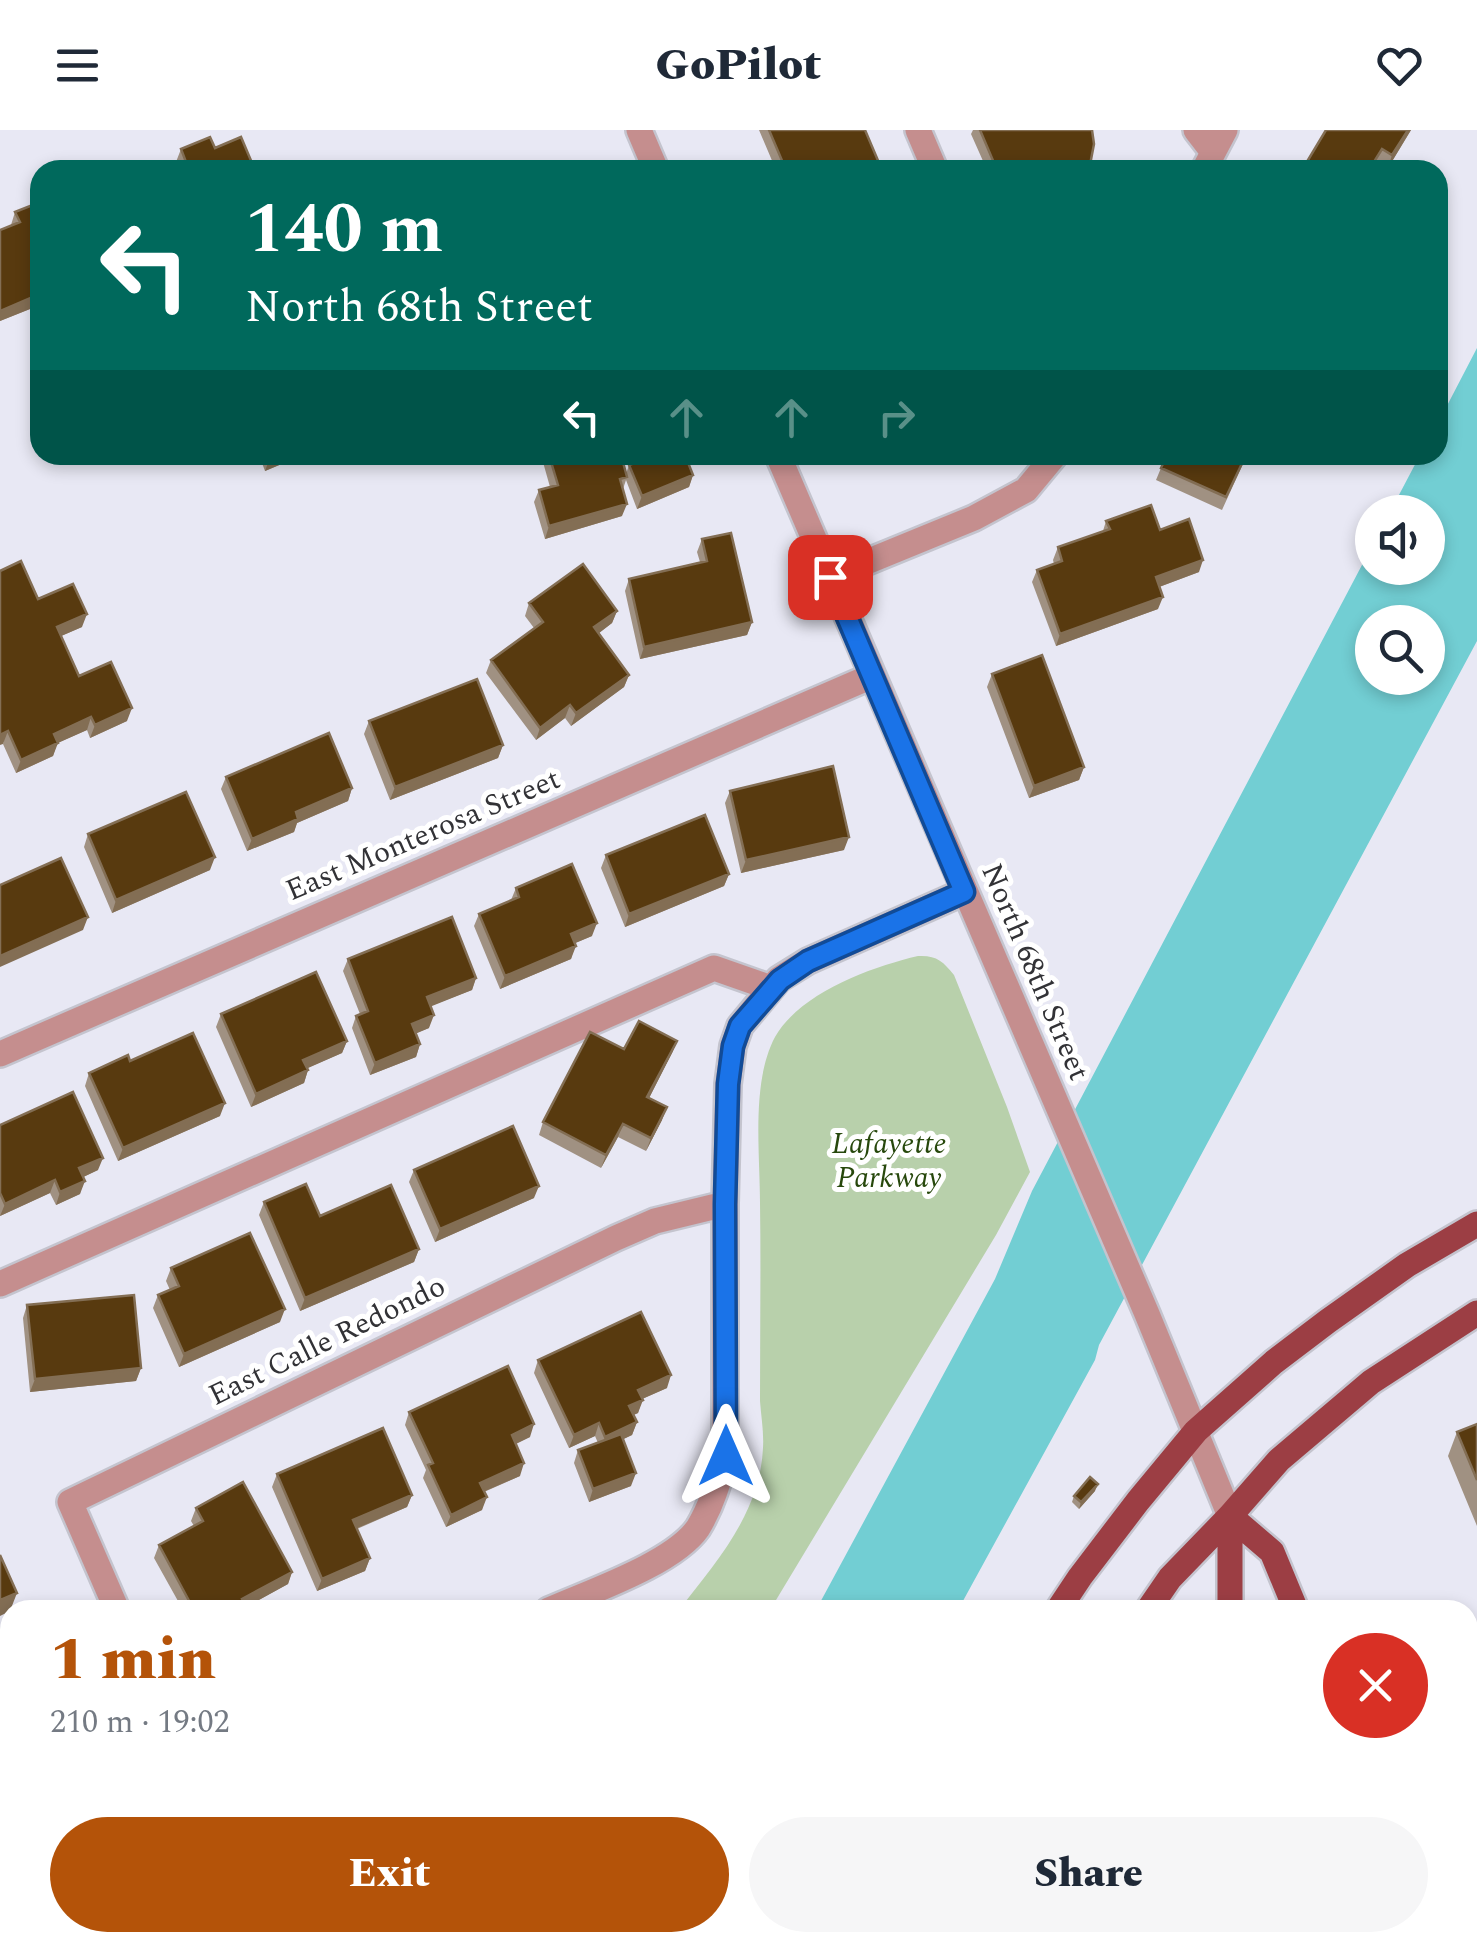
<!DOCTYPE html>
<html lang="en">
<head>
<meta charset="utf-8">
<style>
	:root { --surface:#fff; --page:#f6f6f7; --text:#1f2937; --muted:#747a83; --accent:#b45309 }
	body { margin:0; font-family:Spectral,serif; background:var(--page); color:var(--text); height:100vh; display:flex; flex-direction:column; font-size:38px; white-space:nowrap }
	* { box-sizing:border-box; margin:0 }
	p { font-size:32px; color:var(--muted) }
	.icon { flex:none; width:55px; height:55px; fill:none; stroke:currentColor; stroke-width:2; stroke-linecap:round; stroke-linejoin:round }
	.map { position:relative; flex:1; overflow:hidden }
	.details { position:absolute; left:0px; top:1470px; width:1478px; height:352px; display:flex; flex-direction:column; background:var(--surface); border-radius:30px 30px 0 0; box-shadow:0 5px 15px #0003 }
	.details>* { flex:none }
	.top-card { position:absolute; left:30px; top:30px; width:1418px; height:305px; border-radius:30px; box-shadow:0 5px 15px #0003; background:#00695c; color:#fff; overflow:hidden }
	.fabs { position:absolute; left:1355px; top:365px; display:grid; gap:20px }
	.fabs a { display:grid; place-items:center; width:90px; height:90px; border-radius:50%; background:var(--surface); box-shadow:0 5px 15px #0003; font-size:50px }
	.pin { position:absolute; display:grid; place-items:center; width:85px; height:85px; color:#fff; margin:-42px; border-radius:20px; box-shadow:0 5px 15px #0006 }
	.me { position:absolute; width:110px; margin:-55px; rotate:0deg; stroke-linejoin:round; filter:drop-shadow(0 0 8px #0008) }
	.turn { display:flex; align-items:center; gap:35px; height:210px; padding:0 50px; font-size:45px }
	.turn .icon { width:130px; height:130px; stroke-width:2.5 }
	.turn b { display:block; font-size:70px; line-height:85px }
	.lanes { display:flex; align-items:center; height:95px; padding:0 50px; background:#0003; justify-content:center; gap:50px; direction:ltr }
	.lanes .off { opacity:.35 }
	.round { display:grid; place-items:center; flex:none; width:105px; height:105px; border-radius:52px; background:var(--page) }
	.overview { display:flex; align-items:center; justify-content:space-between; height:170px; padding:0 50px }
	h1 { font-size:60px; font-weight:800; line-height:75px; color:var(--accent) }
	.action { display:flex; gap:20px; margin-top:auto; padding:20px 50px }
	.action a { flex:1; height:115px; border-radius:60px; background:var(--accent); color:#fff; font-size:40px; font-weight:800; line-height:115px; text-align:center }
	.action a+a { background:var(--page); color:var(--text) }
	header { display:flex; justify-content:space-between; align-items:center; height:130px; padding:0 50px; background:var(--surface); font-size:45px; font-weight:800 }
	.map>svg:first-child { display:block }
	.green { fill:#b8d0ab }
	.water { fill:#72ced3; fill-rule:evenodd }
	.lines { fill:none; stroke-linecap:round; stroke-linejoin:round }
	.minor-casing { stroke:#c4c4ce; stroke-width:30 }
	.major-casing { stroke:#c4c4ce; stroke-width:30 }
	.minor { stroke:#c58e8e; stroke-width:25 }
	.major { stroke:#9c3e44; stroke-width:25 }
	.wall { fill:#a09182 }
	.shaded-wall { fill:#836e54 }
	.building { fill:#583a0f; stroke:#836e54; stroke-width:2.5 }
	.route-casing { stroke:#114b97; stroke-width:25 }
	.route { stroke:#1a73e8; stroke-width:18 }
	.labels { text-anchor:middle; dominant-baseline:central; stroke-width:10; stroke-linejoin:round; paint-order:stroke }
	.street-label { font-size:30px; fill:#323236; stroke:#fff }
	.park-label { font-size:30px; font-style:italic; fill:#27480c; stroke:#fff }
</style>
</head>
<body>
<header><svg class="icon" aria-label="menu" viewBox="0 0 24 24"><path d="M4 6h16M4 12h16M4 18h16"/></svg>GoPilot<svg class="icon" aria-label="heart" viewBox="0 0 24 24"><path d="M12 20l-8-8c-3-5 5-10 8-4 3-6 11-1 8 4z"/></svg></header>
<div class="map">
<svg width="1477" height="1822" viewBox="0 0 1477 1822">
	<rect width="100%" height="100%" fill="#e8e8f4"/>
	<!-- green -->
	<path class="green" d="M 918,826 C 936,825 943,831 954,845 L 1007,977 L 1030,1042 L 996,1105 L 770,1480 L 679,1480 C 717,1431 760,1383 763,1318 C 764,1302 761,1286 760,1271 C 760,1205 761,1139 760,1073 C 760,1023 751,952 775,907 C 800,863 871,837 918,826 Z"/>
	<!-- water -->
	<path class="water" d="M 1477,218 L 1477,511 L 1099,1215 L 1095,1230 L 958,1480 L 816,1480 L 995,1149 L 1032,1061 L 1372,416 L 1372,438 L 1428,438 L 1428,382 L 1390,382 L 1420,325 L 1438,325 L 1438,293 ZM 1372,492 L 1428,492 L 1428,548 L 1372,548 Z
		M 637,1813 L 637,1812 L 778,1813 L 773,1822 L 632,1822 Z"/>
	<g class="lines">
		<!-- minor casing -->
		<g class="minor-casing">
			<path id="minor" d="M 639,0 L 656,40
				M 918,0 L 935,40
				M 1196,0 L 1213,22
				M 1204,40 L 1225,0
				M 778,325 L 1147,1184 L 1230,1386
				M 830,447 L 974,388 L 1026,360 L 1055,325
				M 0,924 L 872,546
				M 0,1154 L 714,838 L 771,858
				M 117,1480 L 70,1372 L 616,1108 L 655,1091 L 725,1074
				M 549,1480 C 589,1462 673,1434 698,1398 C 712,1375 719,1351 725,1326 L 725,1074 L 728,954 L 733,916 L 740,896 L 779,849 L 808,831 L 964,762
				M 0,1754 L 10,1749
				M 192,1812 L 196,1822
				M 1227,1822 L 1234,1812"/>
		</g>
		<!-- major casing -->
		<g class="major-casing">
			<path id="major" d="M 1230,1386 L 1272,1422 L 1296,1480
				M 1230,1386 L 1230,1473 L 1233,1480
				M 1058,1480 L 1080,1447 L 1138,1371 L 1196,1301 L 1274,1232 L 1328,1191 L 1407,1135 L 1477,1094
				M 1148,1480 L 1170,1448 L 1230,1386 L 1279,1330 L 1371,1252 L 1477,1183
				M 1376,1812 L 1380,1822
				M 1433,1812 L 1437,1822
				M 896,1822 L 899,1812
				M 986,1822 L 990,1812"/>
		</g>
		<!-- minor -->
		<use href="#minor" class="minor"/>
		<!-- major -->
		<use href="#major" class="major"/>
	</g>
	<!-- wall -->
	<path class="wall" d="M 759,0 L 865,0 L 882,40 L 776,40 Z
		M 973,0 L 1092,0 L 1089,40 L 987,40 L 971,4 Z
		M 1326,0 L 1411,0 L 1388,38 Z
		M 215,18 L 178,35 L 176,32 L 181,19 Z
		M 40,72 L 40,175 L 0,191 L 11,95 L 15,82 Z
		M 259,325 L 303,325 L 265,341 Z
		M 541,325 L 621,325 L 626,344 L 629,335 L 637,332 L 634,325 L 685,325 L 693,345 L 689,357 L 637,379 L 626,350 L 623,359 L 622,386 L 545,409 L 534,372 L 539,360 L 550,357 Z
		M 1247,325 L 1222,380 L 1156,350 L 1161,338 Z
		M 1106,391 L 1160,400 L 1199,442 L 1159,457 L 1158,479 L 1056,516 L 1032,452 L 1037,440 L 1054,434 L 1053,430 L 1058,417 L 1103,401 Z
		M 702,409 L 752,492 L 747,505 L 640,529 L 625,461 L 629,449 L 700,432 L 697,422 Z
		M 38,469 L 82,497 L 61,506 L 79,546 L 127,591 L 90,608 L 87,600 L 57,613 L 53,626 L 16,643 L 3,614 Z
		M 529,473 L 617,481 L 612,493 L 599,503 L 629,545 L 624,557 L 571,596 L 565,588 L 536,610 L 486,543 L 491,530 L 534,498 L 525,486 Z
		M 992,544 L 1084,637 L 1079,650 L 1029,668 L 987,557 Z
		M 369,591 L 503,615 L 498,628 L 390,670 L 364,604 Z
		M 226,647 L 352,658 L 348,671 L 297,693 L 294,702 L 247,721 L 221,659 Z
		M 730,661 L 844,720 L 741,743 L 725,673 Z
		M 88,704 L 210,740 L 112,783 L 84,717 Z
		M 606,725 L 729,744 L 724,756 L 625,797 L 601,738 Z
		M 516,758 L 592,806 L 575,813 L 571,829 L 500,859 L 474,796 L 479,784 L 511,770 Z
		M 348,829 L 476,848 L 472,860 L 430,876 L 429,898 L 416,903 L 420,914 L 416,927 L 370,945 L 352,898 L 356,886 L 360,884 L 343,841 Z
		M 221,884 L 347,911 L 342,923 L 307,938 L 308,940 L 304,953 L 251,977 L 216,897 Z
		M 677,911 L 672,923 L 649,968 L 662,990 L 646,1021 L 618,1007 L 601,1038 L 539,1005 L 543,992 L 624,919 Z
		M 130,931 L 220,986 L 118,1031 L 85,956 L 89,943 Z
		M 0,995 L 98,1040 L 83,1047 L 80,1064 L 56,1075 L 50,1063 L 0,1086 Z
		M 414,1040 L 534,1068 L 435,1112 L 409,1052 Z
		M 264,1072 L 419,1119 L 414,1132 L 300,1181 L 259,1085 Z
		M 171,1138 L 280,1192 L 179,1237 L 153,1178 L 158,1165 L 170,1160 L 166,1151 Z
		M 27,1175 L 141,1238 L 136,1251 L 30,1262 L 23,1188 Z
		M 538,1230 L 667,1258 L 642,1269 L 638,1283 L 633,1285 L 637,1292 L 632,1305 L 623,1309 L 631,1356 L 589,1372 L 574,1333 L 578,1320 L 598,1313 L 595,1306 L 569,1318 L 534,1243 Z
		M 409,1282 L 530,1307 L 516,1314 L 520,1346 L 484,1362 L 482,1380 L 446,1397 L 423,1348 L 426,1340 L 405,1295 Z
		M 1477,1294 L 1477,1396 L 1448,1326 L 1457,1302 Z
		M 277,1344 L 412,1365 L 407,1377 L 357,1399 L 370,1428 L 365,1441 L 317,1461 L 272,1357 Z
		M 1095,1361 L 1079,1379 L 1072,1372 L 1074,1366 Z
		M 196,1378 L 292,1442 L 288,1454 L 246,1477 L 248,1480 L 183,1480 L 154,1428 L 159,1415 L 194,1396 L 191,1391 Z
		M 10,1514 L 10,1644 L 0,1649 L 0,1518 Z
		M 292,1812 L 445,1812 L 445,1822 L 292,1822 Z"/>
	<!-- shaded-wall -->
	<path class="shaded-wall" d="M 1408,0 L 1411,0 L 1388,38 L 1392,25 Z
		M 40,164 L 40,175 L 0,191 L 0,181 Z
		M 271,325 L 303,325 L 265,341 Z
		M 693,345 L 689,357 L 637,379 L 642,366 Z
		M 627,374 L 622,386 L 545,409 L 549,396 Z
		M 1203,430 L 1199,442 L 1151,460 L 1156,447 Z
		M 1163,467 L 1158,479 L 1056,516 L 1060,504 Z
		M 617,481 L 612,493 L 590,510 L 594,497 Z
		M 87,484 L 82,497 L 52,510 L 57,497 Z
		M 752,492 L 747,505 L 640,529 L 644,517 Z
		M 629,545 L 624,557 L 571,596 L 576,583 Z
		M 570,575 L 565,588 L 536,610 L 540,598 Z
		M 132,578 L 127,591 L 90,608 L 95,595 Z
		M 91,587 L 87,600 L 49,617 L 54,604 Z
		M 8,601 L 3,614 L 0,615 L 0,605 Z
		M 58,613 L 53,626 L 16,643 L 21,630 Z
		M 503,615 L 498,628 L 390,670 L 395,657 Z
		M 1084,637 L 1079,650 L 1029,668 L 1034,656 Z
		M 352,658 L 348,671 L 297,693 L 294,702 L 247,721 L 252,709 L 296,682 Z
		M 849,707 L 844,720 L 741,743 L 746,730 Z
		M 215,727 L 210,740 L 112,783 L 116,770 Z
		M 729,744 L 724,756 L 625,797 L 629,784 Z
		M 88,787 L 83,800 L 0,837 L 0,826 Z
		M 597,793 L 592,806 L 566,817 L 571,804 Z
		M 576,816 L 571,829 L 500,859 L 505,846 Z
		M 476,848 L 472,860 L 422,880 L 427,867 Z
		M 434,885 L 429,898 L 408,907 L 412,894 Z
		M 347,911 L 342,923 L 299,942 L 303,930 Z
		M 677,911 L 672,923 L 643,980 L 647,967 Z
		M 420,914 L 416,927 L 370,945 L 375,933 Z
		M 308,940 L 304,953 L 251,977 L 256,964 Z
		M 225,973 L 220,986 L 118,1031 L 123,1018 Z
		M 667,977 L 662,990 L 646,1021 L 651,1008 Z
		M 623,994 L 618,1007 L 601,1038 L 606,1025 Z
		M 103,1028 L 98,1040 L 75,1051 L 79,1038 Z
		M 55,1050 L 50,1063 L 0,1086 L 5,1074 Z
		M 85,1051 L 80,1064 L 56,1075 L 60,1062 Z
		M 539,1056 L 534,1068 L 435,1112 L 440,1099 Z
		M 419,1119 L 414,1132 L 300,1181 L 305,1168 Z
		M 285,1179 L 280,1192 L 179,1237 L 184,1224 Z
		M 141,1238 L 136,1251 L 30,1262 L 35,1249 Z
		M 671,1245 L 667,1258 L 633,1273 L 638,1260 Z
		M 643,1270 L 638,1283 L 625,1289 L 629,1276 Z
		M 637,1292 L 632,1305 L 601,1320 L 605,1307 Z
		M 599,1293 L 595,1306 L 569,1318 L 574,1305 Z
		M 534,1294 L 530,1307 L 507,1318 L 512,1305 Z
		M 524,1333 L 520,1346 L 476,1365 L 480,1353 Z
		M 636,1343 L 631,1356 L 589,1372 L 593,1359 Z
		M 1098,1354 L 1095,1361 L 1079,1379 L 1081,1372 Z
		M 412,1365 L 407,1377 L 348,1402 L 353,1390 Z
		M 487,1367 L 482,1380 L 446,1397 L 451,1385 Z
		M 370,1428 L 365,1441 L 317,1461 L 322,1449 Z
		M 292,1442 L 288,1454 L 241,1480 L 242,1469 Z
		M 17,1463 L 10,1481 L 0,1486 L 0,1470 Z
		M 10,1634 L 10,1644 L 0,1649 L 4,1636 Z"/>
	<!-- building -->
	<path class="building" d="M 769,0 L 865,0 L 882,40 L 786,40 Z
		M 980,0 L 1092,0 L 1094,14 L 1089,40 L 997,40 Z
		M 1326,0 L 1408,0 L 1392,25 L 1382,19 L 1369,40 L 1302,40 Z
		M 210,7 L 215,18 L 241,7 L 255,40 L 167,40 L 186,32 L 181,19 Z
		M 40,72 L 40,164 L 0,181 L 0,100 L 20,92 L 15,82 Z
		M 549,325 L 621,325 L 627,347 L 620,349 L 627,374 L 549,396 L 539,360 L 558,355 Z
		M 644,325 L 685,325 L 693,345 L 642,366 L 629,335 L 646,329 Z
		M 1167,325 L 1246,325 L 1226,367 L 1161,338 Z
		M 1151,375 L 1160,400 L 1189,389 L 1203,430 L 1156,447 L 1163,467 L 1060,504 L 1037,440 L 1062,431 L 1058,417 L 1110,399 L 1106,391 Z
		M 731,403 L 752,492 L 644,517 L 629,449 L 707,431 L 702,409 Z
		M 21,431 L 38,469 L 73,454 L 87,484 L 57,497 L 79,546 L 111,532 L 132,578 L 95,595 L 91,587 L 54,604 L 58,613 L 21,630 L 8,601 L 0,605 L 0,441 Z
		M 583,434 L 617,481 L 594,497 L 629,545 L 576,583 L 570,575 L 540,598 L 491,530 L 543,492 L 529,473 Z
		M 1042,525 L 1084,637 L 1034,656 L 992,544 Z
		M 477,549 L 503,615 L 395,657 L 369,591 Z
		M 329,603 L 352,658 L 296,682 L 298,689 L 252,709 L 226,647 Z
		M 833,636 L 849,707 L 746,730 L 730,661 Z
		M 186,662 L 215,727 L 116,770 L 88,704 Z
		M 705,685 L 729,744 L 629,784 L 606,725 Z
		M 61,728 L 88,787 L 0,826 L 0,755 Z
		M 572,734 L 597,793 L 571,804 L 576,816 L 505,846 L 479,784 L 519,767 L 516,758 Z
		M 452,787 L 476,848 L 427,867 L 434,885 L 412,894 L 420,914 L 375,933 L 356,886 L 368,881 L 348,829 Z
		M 316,842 L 347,911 L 303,930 L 308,940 L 256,964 L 221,884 Z
		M 639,891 L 677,911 L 647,967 L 667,977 L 651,1008 L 623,994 L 606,1025 L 543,992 L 590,902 L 624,919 Z
		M 193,903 L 225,973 L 123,1018 L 89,943 L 128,925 L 130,931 Z
		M 73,962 L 103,1028 L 79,1038 L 85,1051 L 60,1062 L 55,1050 L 5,1074 L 0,1063 L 0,995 Z
		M 513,996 L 539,1056 L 440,1099 L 414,1040 Z
		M 306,1054 L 320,1086 L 391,1055 L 419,1119 L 305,1168 L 264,1072 Z
		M 250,1103 L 285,1179 L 184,1224 L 158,1165 L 179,1156 L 171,1138 Z
		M 134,1165 L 141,1238 L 35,1249 L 27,1175 Z
		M 641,1182 L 671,1245 L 638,1260 L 643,1270 L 629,1276 L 637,1292 L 605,1307 L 599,1293 L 574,1305 L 538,1230 Z
		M 508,1236 L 534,1294 L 512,1305 L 524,1333 L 480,1353 L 487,1367 L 451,1385 L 428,1335 L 433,1333 L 409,1282 Z
		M 1477,1294 L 1477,1350 L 1457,1302 Z
		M 383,1298 L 412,1365 L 353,1390 L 370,1428 L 322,1449 L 277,1344 Z
		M 621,1304 L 636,1343 L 593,1359 L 578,1320 Z
		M 1090,1347 L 1098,1354 L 1081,1372 L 1074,1366 Z
		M 243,1352 L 292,1442 L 242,1469 L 248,1480 L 194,1480 L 159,1415 L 203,1391 L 196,1378 Z
		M 0,1425 L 17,1463 L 0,1470 Z
		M 10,1514 L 10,1634 L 4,1636 L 0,1627 L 0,1518 Z
		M 92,1812 L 99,1812 L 102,1820 L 116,1814 L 120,1822 L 70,1822 Z
		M 299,1812 L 445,1812 L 445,1822 L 300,1822 Z
		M 1275,1812 L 1314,1812 L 1321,1822 L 1262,1822 Z"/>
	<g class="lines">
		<!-- route casing -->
		<g class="route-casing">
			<path id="route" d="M 726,1326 L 725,1074 L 728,954 L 733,916 L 740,896 L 780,850 L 808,831 L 964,762 L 830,447"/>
		</g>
		<!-- route -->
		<use href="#route" class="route"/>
	</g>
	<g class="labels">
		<!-- street labels -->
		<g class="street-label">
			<text transform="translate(423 705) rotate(-23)">East Monterosa Street</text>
			<text transform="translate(1035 842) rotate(67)">North 68th Street</text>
			<text transform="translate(327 1211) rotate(-26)">East Calle Redondo</text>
		</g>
		<!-- park labels -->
		<g class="park-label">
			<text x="889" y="1014">Lafayette<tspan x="889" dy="34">Parkway</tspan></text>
		</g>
	</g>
</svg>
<div class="fabs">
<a><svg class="icon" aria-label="sound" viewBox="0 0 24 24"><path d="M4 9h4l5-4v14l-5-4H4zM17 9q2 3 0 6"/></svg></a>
<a><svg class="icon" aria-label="search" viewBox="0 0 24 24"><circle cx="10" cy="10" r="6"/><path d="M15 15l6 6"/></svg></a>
</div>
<div class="pin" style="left:830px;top:447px;background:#d93025"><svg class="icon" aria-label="arrive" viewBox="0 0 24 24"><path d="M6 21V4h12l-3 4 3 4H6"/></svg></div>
<svg class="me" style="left:726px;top:1326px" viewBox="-20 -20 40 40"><path d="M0-17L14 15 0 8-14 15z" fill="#1a73e8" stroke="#fff" stroke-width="4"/></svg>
<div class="top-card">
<div class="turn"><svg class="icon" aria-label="left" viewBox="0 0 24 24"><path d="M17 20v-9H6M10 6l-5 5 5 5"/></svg><div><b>140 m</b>North 68th Street</div></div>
<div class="lanes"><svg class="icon" aria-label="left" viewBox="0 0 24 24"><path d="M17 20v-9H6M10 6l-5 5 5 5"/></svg><svg class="icon off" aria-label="ahead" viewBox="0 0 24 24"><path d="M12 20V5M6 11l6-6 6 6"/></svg><svg class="icon off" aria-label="ahead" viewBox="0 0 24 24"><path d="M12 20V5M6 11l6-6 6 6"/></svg><svg class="icon off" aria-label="right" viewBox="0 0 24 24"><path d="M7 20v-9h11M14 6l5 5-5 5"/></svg></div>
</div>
<section class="details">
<div class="overview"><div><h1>1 min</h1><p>210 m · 19:02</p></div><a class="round" style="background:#d93025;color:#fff"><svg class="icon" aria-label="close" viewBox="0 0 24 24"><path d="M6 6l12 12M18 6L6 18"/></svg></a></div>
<div class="action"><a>Exit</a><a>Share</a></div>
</section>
</div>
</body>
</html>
